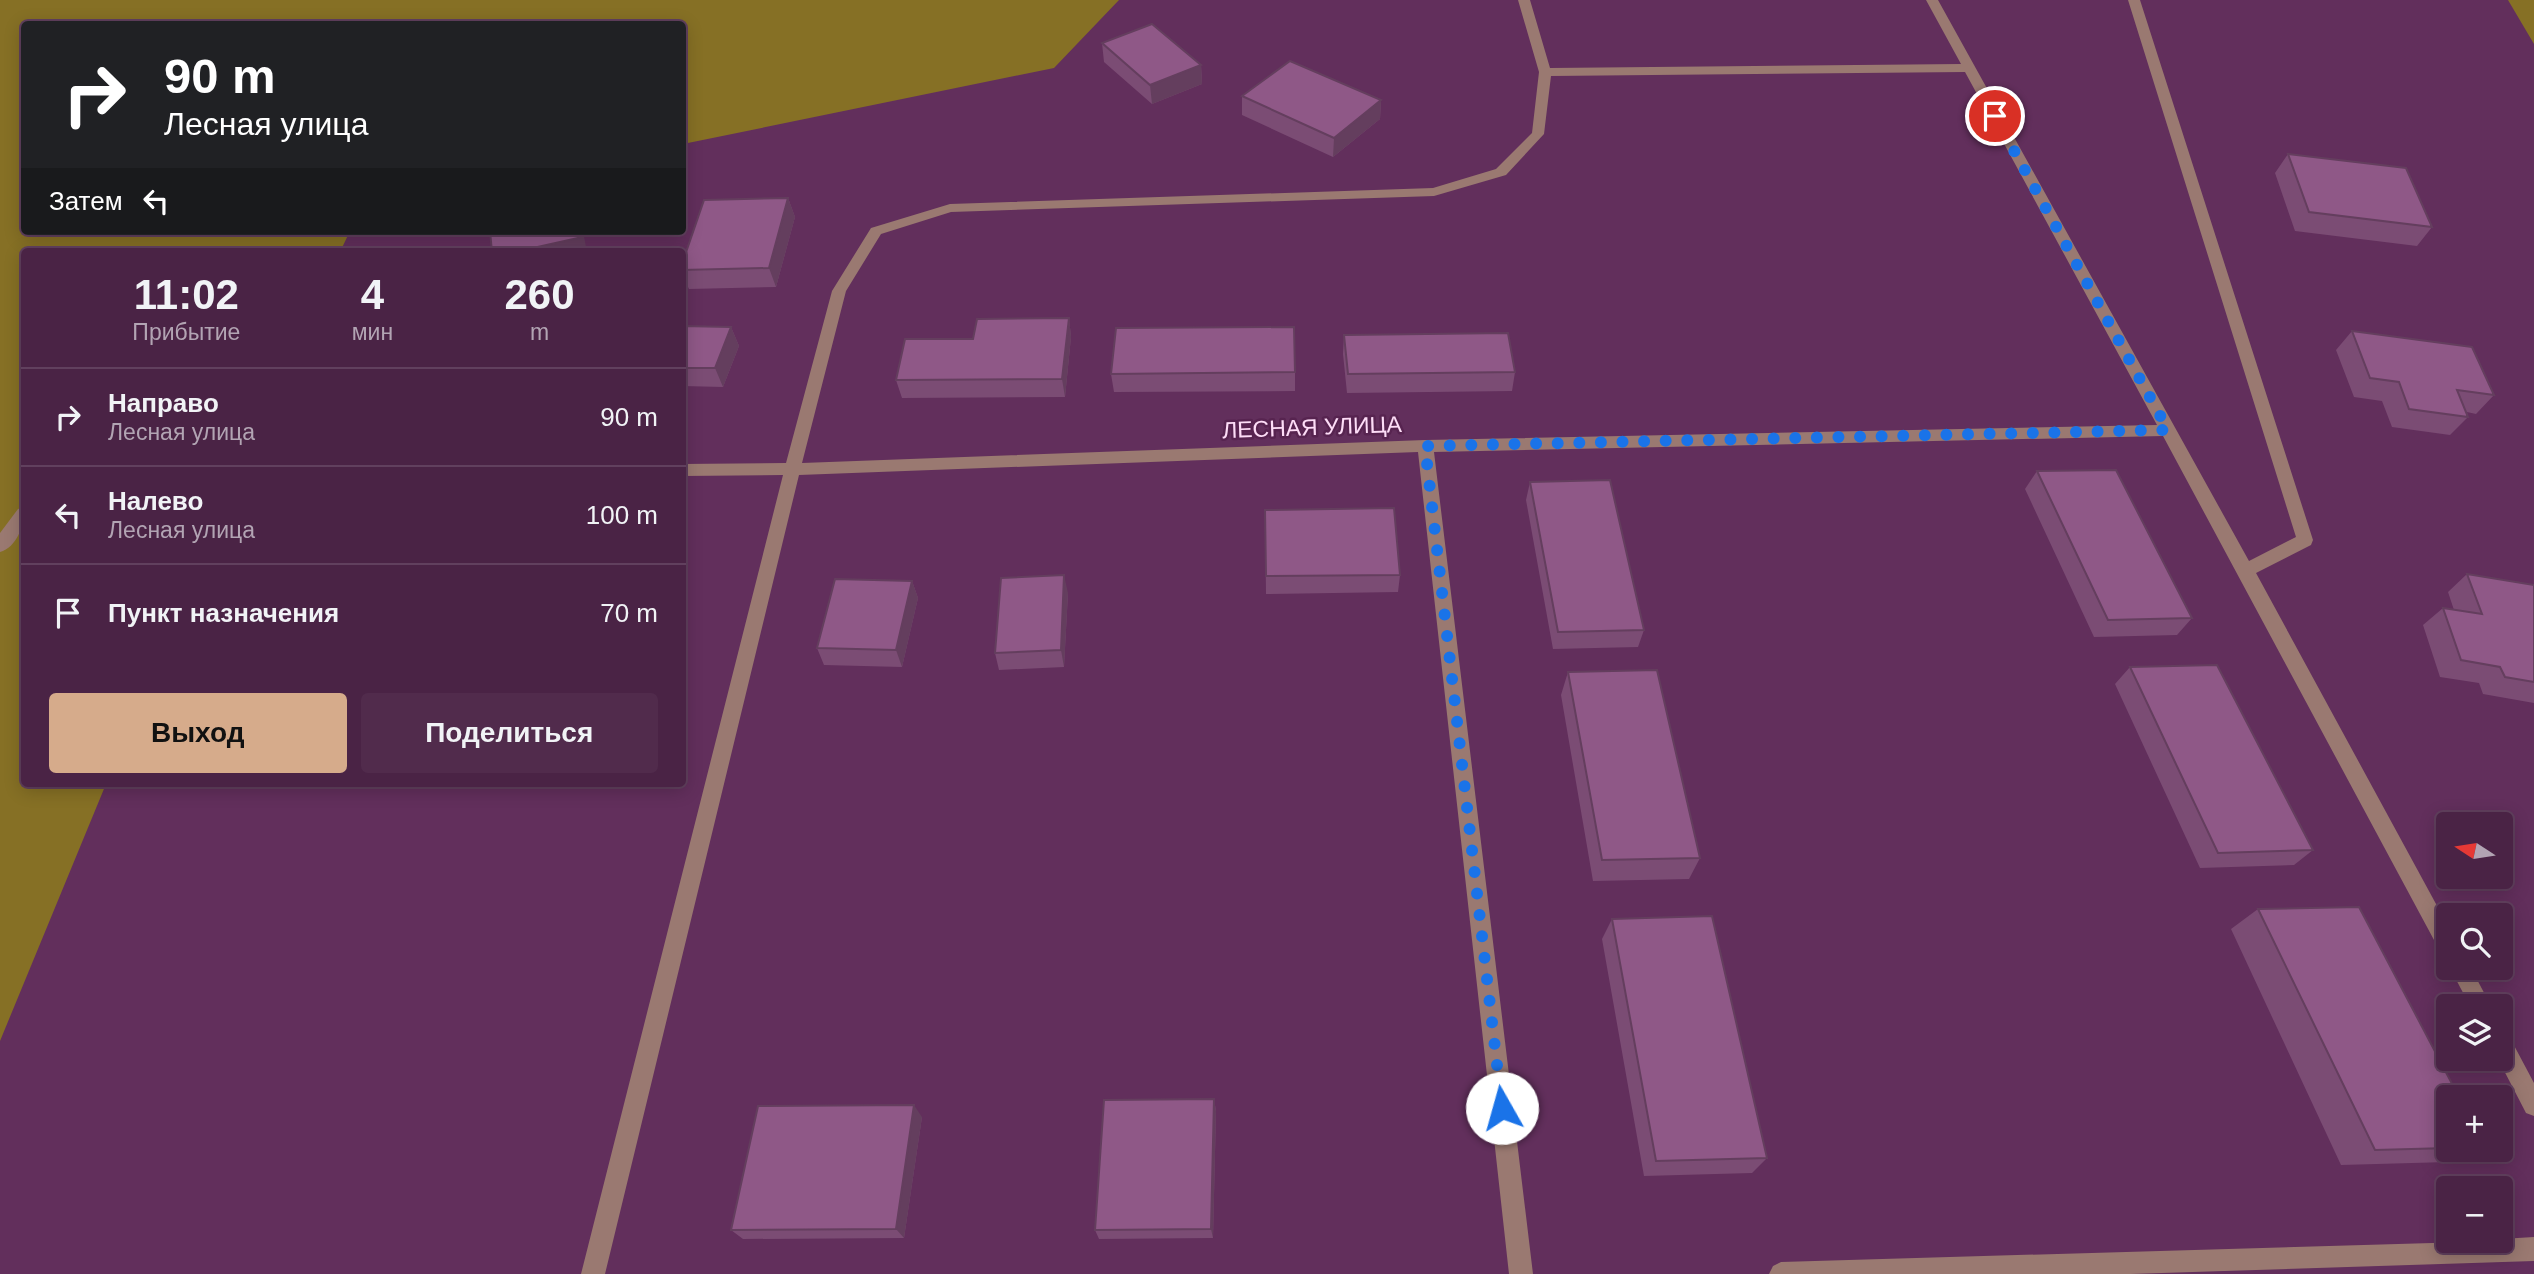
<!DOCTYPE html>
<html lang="ru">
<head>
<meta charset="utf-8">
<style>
	:root { --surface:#4a2345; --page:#512b4c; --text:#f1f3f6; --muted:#b2a4b3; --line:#61405e; --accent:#d6ab8b }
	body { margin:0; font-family:Helvetica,sans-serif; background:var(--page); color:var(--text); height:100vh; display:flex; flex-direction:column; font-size:26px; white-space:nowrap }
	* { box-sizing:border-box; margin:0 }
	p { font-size:23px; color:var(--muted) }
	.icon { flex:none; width:38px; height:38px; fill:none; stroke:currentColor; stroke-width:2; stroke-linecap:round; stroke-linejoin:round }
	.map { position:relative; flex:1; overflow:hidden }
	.details { position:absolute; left:21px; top:248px; width:665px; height:539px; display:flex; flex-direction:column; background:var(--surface); border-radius:7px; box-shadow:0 4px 18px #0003,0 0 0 2px var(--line) }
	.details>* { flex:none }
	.guide { position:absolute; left:21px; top:21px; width:665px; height:214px; border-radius:7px; box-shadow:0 4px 18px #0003,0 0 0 2px var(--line); background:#202124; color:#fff; overflow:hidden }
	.needle { width:46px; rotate:282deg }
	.fabs { position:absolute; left:2436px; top:812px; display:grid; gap:14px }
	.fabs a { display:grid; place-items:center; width:77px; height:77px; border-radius:7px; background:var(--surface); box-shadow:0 4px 18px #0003,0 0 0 2px var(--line); font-size:35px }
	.pin { position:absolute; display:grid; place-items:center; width:60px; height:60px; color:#fff; margin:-30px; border:4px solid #fff; border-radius:50%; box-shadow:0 2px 7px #0007 }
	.me { position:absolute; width:77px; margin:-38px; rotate:353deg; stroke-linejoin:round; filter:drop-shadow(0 0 5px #0008) }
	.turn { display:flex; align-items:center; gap:24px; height:147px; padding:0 28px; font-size:32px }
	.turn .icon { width:91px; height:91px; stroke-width:2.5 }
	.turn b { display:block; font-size:49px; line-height:60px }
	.then { display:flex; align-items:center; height:66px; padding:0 28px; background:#0003; gap:14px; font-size:26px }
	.eta { display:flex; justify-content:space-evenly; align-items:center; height:119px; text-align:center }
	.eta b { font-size:42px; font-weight:700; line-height:49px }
	.action { display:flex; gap:14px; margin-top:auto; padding:14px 28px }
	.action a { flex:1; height:80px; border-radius:7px; background:var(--accent); color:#111; font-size:28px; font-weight:700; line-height:80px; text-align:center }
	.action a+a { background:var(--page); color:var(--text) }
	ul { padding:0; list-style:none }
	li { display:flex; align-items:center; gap:21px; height:98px; padding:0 28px; border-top:2px solid var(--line) }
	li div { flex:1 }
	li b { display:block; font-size:26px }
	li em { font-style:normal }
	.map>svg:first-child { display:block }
	.forest { fill:#867025 }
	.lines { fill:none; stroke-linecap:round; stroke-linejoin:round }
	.minor { fill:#9a7971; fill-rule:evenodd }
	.wall { fill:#7b4c74 }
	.shaded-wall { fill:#643e5e }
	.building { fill:#8f5887; stroke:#643e5e; stroke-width:2 }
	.route { stroke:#1a73e8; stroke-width:12; stroke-dasharray:0 21.6 }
	.labels { text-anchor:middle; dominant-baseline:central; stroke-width:5; stroke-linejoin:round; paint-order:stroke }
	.street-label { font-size:23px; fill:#fdddf7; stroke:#572450 }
</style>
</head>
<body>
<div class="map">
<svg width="2534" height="1274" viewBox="0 0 2534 1274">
	<rect width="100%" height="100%" fill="#622f5c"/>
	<!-- forest -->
	<path class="forest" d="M 0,0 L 1119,0 L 1054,68 L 683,144 L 682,24 L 24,24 L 24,231 L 350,231 L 340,252 L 24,252 L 24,784 L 106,784 L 0,1041 Z
		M 2508,0 L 2534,0 L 2534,44 Z"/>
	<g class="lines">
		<!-- minor -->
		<path class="minor" d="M 1518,0 L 1530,0 L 1550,68 L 1961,64 L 1926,0 L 1938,0 L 2249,561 L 2296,537 L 2128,0 L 2140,0 L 2313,540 L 2311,545 L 2256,573 L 2448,926 L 2448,955 L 2441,953 L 2163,436 L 1434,452 L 1533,1274 L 1509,1274 L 1418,452 L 799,475 L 605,1274 L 581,1274 L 783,475 L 682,476 L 682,464 L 786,463 L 832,291 L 871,228 L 950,204 L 1433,188 L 1496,169 L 1532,133 L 1539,72 ZM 1965,72 L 2157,425 L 1425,440 L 802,463 L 846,291 L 881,234 L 951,212 L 1434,196 L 1506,175 L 1544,134 L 1551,76 Z
			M 24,507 C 25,523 18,547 0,552 L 0,533 L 18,509 Z
			M 2450,968 L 2471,968 L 2491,1006 L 2470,1006 Z
			M 2501,1033 L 2509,1036 L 2534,1083 L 2534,1116 L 2526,1113 L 2498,1059 L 2501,1059 Z
			M 2534,1237 L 2534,1261 L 2131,1274 L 1769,1274 L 1773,1266 L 1781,1262 L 2501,1241 L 2501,1239 Z"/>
	</g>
	<!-- wall -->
	<path class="wall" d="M 1102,43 L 1201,65 L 1202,84 L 1152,104 L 1104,62 Z
		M 1242,96 L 1381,100 L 1380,119 L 1333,157 L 1242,115 Z
		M 2288,154 L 2432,227 L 2417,246 L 2295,231 L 2275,173 Z
		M 788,198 L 795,217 L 776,287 L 689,289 L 682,275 L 682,264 Z
		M 1069,318 L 1071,337 L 1065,397 L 902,398 L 896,380 Z
		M 682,326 L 731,327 L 739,346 L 723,387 L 682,386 Z
		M 2352,331 L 2494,395 L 2476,414 L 2467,412 L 2468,417 L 2450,435 L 2392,427 L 2382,401 L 2354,397 L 2336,350 Z
		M 1344,335 L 1515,372 L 1512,391 L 1347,393 L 1343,354 Z
		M 1295,372 L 1295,391 L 1114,392 L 1111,374 Z
		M 2037,471 L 2192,618 L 2177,635 L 2094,637 L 2025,489 Z
		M 1530,482 L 1644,630 L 1638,647 L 1553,649 L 1526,500 Z
		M 1265,510 L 1400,575 L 1398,592 L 1266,594 Z
		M 2467,574 L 2534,585 L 2534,703 L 2483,694 L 2479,683 L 2440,677 L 2423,625 L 2443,608 L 2454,610 L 2448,592 Z
		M 912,581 L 918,598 L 902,667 L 824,665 L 817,648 Z
		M 1068,593 L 1064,667 L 999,670 L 995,653 Z
		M 2130,667 L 2313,850 L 2294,865 L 2200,868 L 2115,684 Z
		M 1568,672 L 1700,858 L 1689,879 L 1593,881 L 1561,695 Z
		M 2258,909 L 2448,1097 L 2448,1150 L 2478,1150 L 2448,1162 L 2341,1165 L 2231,929 Z
		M 1612,919 L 1767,1158 L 1752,1173 L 1644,1176 L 1602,939 Z
		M 1214,1099 L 1216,1111 L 1213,1238 L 1099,1239 L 1095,1230 Z
		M 922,1117 L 904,1238 L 743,1239 L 731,1230 Z"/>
	<!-- shaded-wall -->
	<path class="shaded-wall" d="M 1201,65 L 1202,84 L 1152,104 L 1150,85 Z
		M 1381,100 L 1380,119 L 1333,157 L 1334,138 Z
		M 788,198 L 795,217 L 776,287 L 769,268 Z
		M 577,231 L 583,231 L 587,252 L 515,252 Z
		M 1069,318 L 1071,337 L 1065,397 L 1062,379 Z
		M 731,327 L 739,346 L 723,387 L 715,368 Z
		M 1064,575 L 1068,593 L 1064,667 L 1061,650 Z
		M 912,581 L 918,598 L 902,667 L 896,650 Z
		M 1214,1099 L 1216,1111 L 1213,1238 L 1211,1229 Z
		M 914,1105 L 922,1117 L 904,1238 L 896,1229 Z"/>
	<!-- building -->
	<path class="building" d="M 1152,24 L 1201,65 L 1150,85 L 1102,43 Z
		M 1290,61 L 1381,100 L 1334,138 L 1242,96 Z
		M 2288,154 L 2406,168 L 2432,227 L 2309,212 Z
		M 788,198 L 769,268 L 682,270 L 682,264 L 704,200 Z
		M 490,231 L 577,231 L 578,238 L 515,252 L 492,252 Z
		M 1069,318 L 1062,379 L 896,380 L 905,339 L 973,339 L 977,319 Z
		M 682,326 L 731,327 L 715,368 L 682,368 Z
		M 1294,327 L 1295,372 L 1111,374 L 1116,328 Z
		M 2352,331 L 2472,347 L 2494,395 L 2457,390 L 2468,417 L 2409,409 L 2399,382 L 2370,378 Z
		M 1508,333 L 1515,372 L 1348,374 L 1344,335 Z
		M 2116,470 L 2192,618 L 2108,620 L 2037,471 Z
		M 1610,480 L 1644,630 L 1558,632 L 1530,482 Z
		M 1394,508 L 1400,575 L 1266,576 L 1265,510 Z
		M 2467,574 L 2534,585 L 2534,682 L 2505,677 L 2500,667 L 2461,660 L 2443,608 L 2482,614 Z
		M 1064,575 L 1061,650 L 995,653 L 1001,578 Z
		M 835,579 L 912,581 L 896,650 L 817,648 Z
		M 2217,665 L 2313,850 L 2218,853 L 2130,667 Z
		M 1657,670 L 1700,858 L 1602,860 L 1568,672 Z
		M 2359,907 L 2459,1097 L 2448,1097 L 2448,1148 L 2375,1150 L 2258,909 Z
		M 1712,916 L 1767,1158 L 1656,1161 L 1612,919 Z
		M 1214,1099 L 1211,1229 L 1095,1230 L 1104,1100 Z
		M 914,1105 L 896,1229 L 731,1230 L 758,1106 Z"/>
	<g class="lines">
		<!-- route -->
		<path class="route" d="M 1502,1108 L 1425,446 L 2168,430 L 1995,116"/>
	</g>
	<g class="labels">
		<!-- street labels -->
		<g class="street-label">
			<text transform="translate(1312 427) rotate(-2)">ЛЕСНАЯ УЛИЦА</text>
		</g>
	</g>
</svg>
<div class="fabs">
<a><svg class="needle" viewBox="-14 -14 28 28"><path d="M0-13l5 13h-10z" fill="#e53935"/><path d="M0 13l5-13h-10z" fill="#b2a4b3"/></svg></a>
<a><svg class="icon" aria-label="search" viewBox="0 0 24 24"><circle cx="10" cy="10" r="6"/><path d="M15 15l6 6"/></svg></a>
<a><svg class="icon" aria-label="layers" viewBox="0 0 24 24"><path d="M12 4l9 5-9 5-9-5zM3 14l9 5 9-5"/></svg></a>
<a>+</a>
<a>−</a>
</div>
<div class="pin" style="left:1995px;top:116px;background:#d93025"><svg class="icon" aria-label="arrive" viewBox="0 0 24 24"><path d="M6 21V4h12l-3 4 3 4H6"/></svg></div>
<svg class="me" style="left:1502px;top:1108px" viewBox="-20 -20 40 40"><circle r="19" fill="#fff"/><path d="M0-13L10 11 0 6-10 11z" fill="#1a73e8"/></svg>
<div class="guide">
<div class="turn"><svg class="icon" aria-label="right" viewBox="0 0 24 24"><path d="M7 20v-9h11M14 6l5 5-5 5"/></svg><div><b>90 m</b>Лесная улица</div></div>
<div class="then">Затем<svg class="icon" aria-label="left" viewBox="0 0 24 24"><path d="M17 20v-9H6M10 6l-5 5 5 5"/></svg></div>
</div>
<section class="details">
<div class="eta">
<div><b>11:02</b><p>Прибытие</p></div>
<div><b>4</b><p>мин</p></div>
<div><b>260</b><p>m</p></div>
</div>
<ul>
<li><svg class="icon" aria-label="right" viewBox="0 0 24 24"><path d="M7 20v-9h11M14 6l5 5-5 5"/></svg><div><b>Направо</b><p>Лесная улица</p></div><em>90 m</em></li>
<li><svg class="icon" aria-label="left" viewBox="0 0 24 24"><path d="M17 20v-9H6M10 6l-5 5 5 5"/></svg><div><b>Налево</b><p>Лесная улица</p></div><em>100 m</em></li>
<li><svg class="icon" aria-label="arrive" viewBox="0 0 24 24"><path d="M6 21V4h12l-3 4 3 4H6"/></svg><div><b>Пункт назначения</b></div><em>70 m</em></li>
</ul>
<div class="action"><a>Выход</a><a>Поделиться</a></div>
</section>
</div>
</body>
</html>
